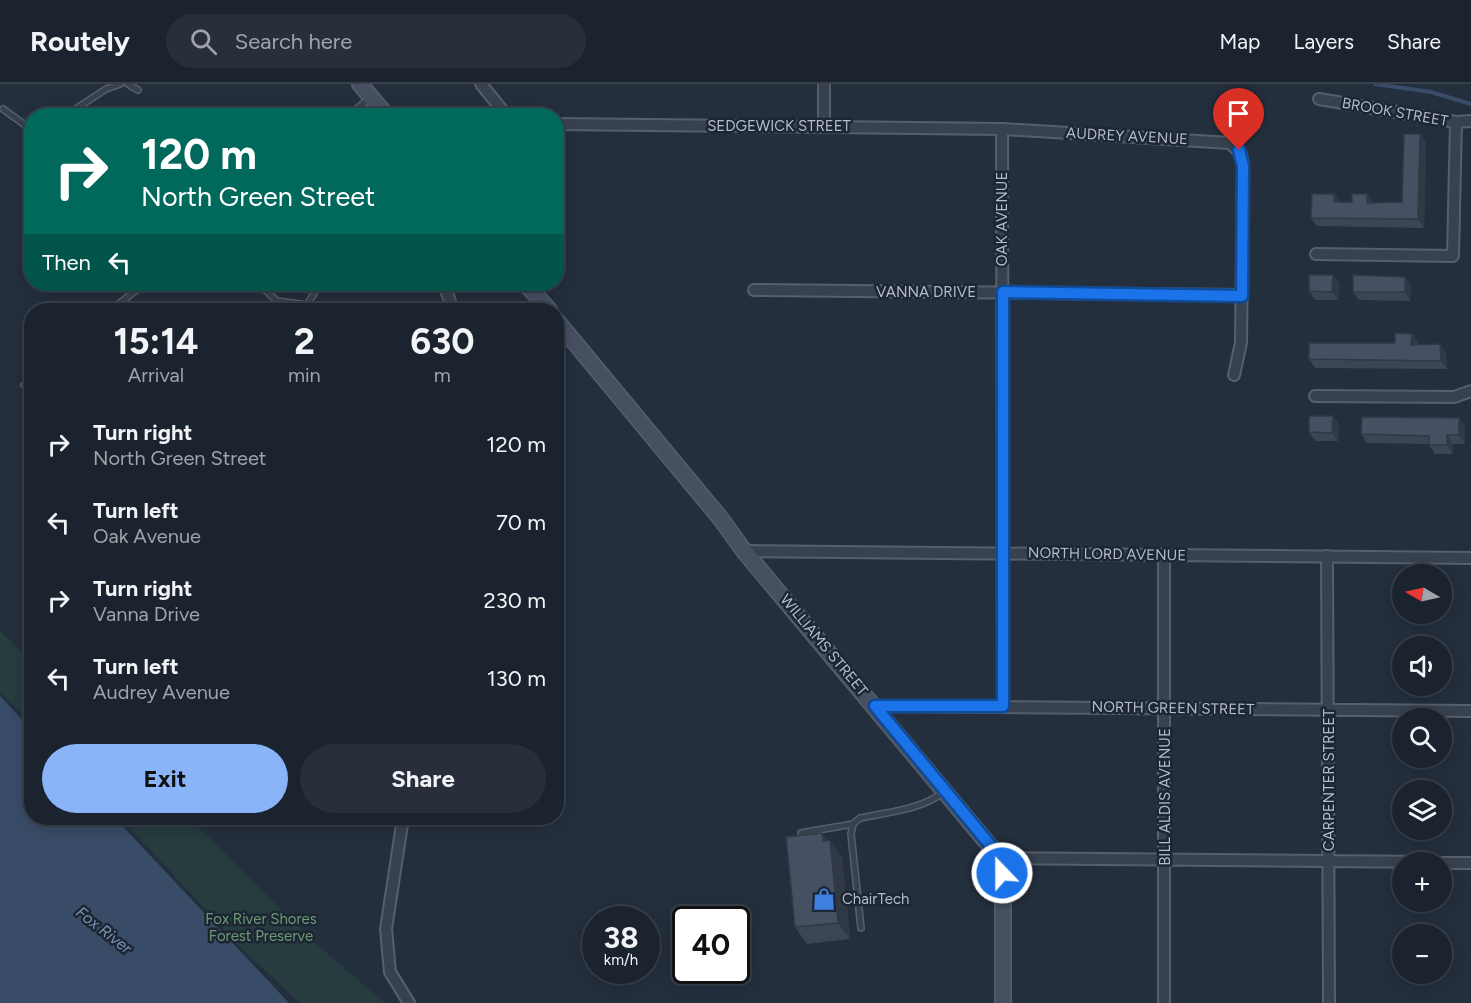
<!DOCTYPE html>
<html lang="en">
<head>
<meta charset="utf-8">
<style>
	:root { --surface:#1b232e; --page:#282f3a; --text:#f1f3f6; --muted:#a0a4aa; --line:#39404a; --accent:#8ab4f8 }
	body { margin:0; font-family:Figtree,sans-serif; background:var(--page); color:var(--text); height:100vh; display:flex; flex-direction:column; font-size:22px; white-space:nowrap }
	* { box-sizing:border-box; margin:0 }
	p { font-size:20px; color:var(--muted) }
	.icon { flex:none; width:33px; height:33px; fill:none; stroke:currentColor; stroke-width:2; stroke-linecap:round; stroke-linejoin:round }
	.map { position:relative; flex:1; overflow:hidden }
	.side { position:absolute; left:24px; top:219px; width:540px; height:522px; display:flex; flex-direction:column; background:var(--surface); border-radius:24px; box-shadow:0 3px 15px #0003,0 0 0 2px var(--line) }
	.side>* { flex:none }
	.top-card { position:absolute; left:24px; top:24px; width:540px; height:183px; border-radius:24px; box-shadow:0 3px 15px #0003,0 0 0 2px var(--line); background:#00695c; color:#fff; overflow:hidden }
	.needle { width:39px; rotate:279deg }
	.buttons { position:absolute; left:1392px; top:480px; display:grid; gap:12px }
	.buttons a { display:grid; place-items:center; width:60px; height:60px; border-radius:50%; background:var(--surface); box-shadow:0 3px 15px #0003,0 0 0 2px var(--line); font-size:30px }
	.speed { position:absolute; left:582px; top:822px; display:flex; gap:12px; font-size:30px; font-weight:700; text-align:center }
	.speed>* { display:grid; place-content:center; width:78px; height:78px; border-radius:50%; background:var(--surface); box-shadow:0 3px 15px #0003,0 0 0 2px var(--line); line-height:1 }
	.speed small { font-size:15px; font-weight:400 }
	.speed .limit { border:3px solid #111; border-radius:9px; background:#fff; color:#111 }
	.pin { position:absolute; display:grid; place-items:center; width:51px; height:51px; color:#fff; margin:-62px -26px; border-radius:50% 50% 50% 0; rotate:-45deg; box-shadow:0 0 6px #0007 }
	.pin .icon { rotate:45deg }
	.me { position:absolute; width:66px; margin:-33px; rotate:338deg; stroke-linejoin:round; filter:drop-shadow(0 0 4px #0008) }
	.turn { display:flex; align-items:center; gap:21px; height:126px; padding:0 18px; font-size:27px }
	.turn .icon { width:78px; height:78px; stroke-width:2.5 }
	.turn b { display:block; font-size:42px; line-height:51px }
	.then { display:flex; align-items:center; height:57px; padding:0 18px; background:#0003; gap:12px; font-size:22px }
	.eta { display:flex; justify-content:space-evenly; align-items:center; height:102px; text-align:center }
	.eta b { font-size:36px; font-weight:700; line-height:42px }
	.button { display:flex; gap:12px; margin-top:auto; padding:12px 18px }
	.button a { flex:1; height:69px; border-radius:36px; background:var(--accent); color:#111; font-size:24px; font-weight:700; line-height:69px; text-align:center }
	.button a+a { background:var(--page); color:var(--text) }
	ul { padding:0; list-style:none }
	li { display:flex; align-items:center; gap:18px; height:78px; padding:0 18px }
	li div { flex:1 }
	li b { display:block; font-size:22px }
	li em { font-style:normal }
	header { display:flex; align-items:center; gap:36px; box-sizing:border-box; height:84px; padding:0 30px; background:var(--surface); border-bottom:2px solid var(--line) }
	header strong { font-size:28px }
	nav { display:flex; gap:33px; margin-inline-start:auto; font-size:21px }
	.search { width:420px; height:54px; background:var(--page); display:flex; align-items:center; gap:15px; box-sizing:border-box; padding:0 21px; border-radius:33px; color:var(--muted); font-size:22px }
	.map>svg:first-child { display:block }
	.green { fill:#263c3f }
	.water { fill:#394c67 }
	.lines { fill:none; stroke-linecap:round; stroke-linejoin:round }
	.stream { stroke:#394c67; stroke-width:4 }
	.lane-casing { stroke:#565f6c; stroke-width:8 }
	.street-casing { stroke:#565f6c; stroke-width:14 }
	.secondary-casing { stroke:#565f6c; stroke-width:18 }
	.lane { stroke:#38414e; stroke-width:5 }
	.street { stroke:#38414e; stroke-width:10 }
	.secondary { stroke:#465061; stroke-width:15 }
	.wall { fill:#3b4654 }
	.shaded-wall { fill:#303945 }
	.building { fill:#455162; stroke:#303945; stroke-width:1.5 }
	.route-casing { stroke:#114b97; stroke-width:15 }
	.route { stroke:#1a73e8; stroke-width:10 }
	.labels { text-anchor:middle; dominant-baseline:central; stroke-width:5; stroke-linejoin:round; paint-order:stroke }
	.street-label { font-size:15px; fill:#b4bcc9; stroke:#1d2633 }
	.poi-label { font-size:15px; fill:#b4bcc9; stroke:#1d2633; text-anchor:start }
	.park-label { font-size:15px; fill:#6b9a76; stroke:#1d2633 }
	.water-label { font-size:16px; font-style:italic; fill:#7c92b1; stroke:#1d2633 }
</style>
</head>
<body>
<header>
<strong>Routely</strong>
<div class="search"><svg class="icon" aria-label="search" viewBox="0 0 24 24"><circle cx="10" cy="10" r="6"/><path d="M15 15l6 6"/></svg>Search here</div>
<nav><a>Map</a><a>Layers</a><a>Share</a></nav>
</header>
<div class="map">
<svg width="1471" height="919" viewBox="0 0 1471 919">
	<rect width="100%" height="100%" fill="#242f3e"/>
	<!-- green -->
	<path class="green" d="M 0,547 L 31,577 L 31,640 L 0,608 Z
		M 121,734 L 189,734 L 314,858 L 385,919 L 300,919 L 241,864 Z"/>
	<!-- water -->
	<path class="water" d="M 0,612 L 31,645 L 32,734 L 115,734 L 289,919 L 0,919 Z"/>
	<g class="lines">
		<!-- stream -->
		<path class="stream" d="M 1375,0 L 1431,8 L 1471,20"/>
		<!-- lane casing -->
		<g class="lane-casing">
			<path id="lane" d="M 128,0 L 138,6
				M 3,25 L 32,46
				M 65,32 L 106,5 L 120,0
				M 348,32 L 370,14
				M 259,200 L 277,217 L 307,221 L 316,206 L 316,200
				M 111,226 L 144,200
				M 24,301 L 32,293
				M 801,749 L 853,740
				M 861,844 L 851,750 L 853,740 L 860,734 C 889,728 920,726 944,708"/>
		</g>
		<!-- street casing -->
		<g class="street-casing">
			<path id="street" d="M 481,0 L 507,32
				M 1319,15 L 1456,38 L 1471,37
				M 556,40 L 1002,45 L 1230,59 L 1241,70 L 1243,82 L 1241,259 L 1234,291
				M 824,42 L 824,0
				M 1002,45 L 1003,622
				M 1316,170 L 1453,172 L 1456,38
				M 444,200 L 453,226
				M 754,206 L 1242,211
				M 1315,312 L 1454,313 L 1471,307
				M 744,467 L 1471,474
				M 1164,470 L 1164,919
				M 1327,472 L 1329,919
				M 875,622 L 1471,627
				M 403,734 L 386,845 L 390,888 L 409,919
				M 999,774 L 1430,778
				M 1442,779 L 1471,779"/>
		</g>
		<!-- secondary casing -->
		<g class="secondary-casing">
			<path id="secondary" d="M 360,0 L 387,32
				M 526,200 L 549,226
				M 556,236 L 721,435 L 744,467 L 995,768 L 1003,797 L 1003,919"/>
		</g>
		<!-- lane -->
		<use href="#lane" class="lane"/>
		<!-- street -->
		<use href="#street" class="street"/>
		<!-- secondary -->
		<use href="#secondary" class="secondary"/>
	</g>
	<!-- wall -->
	<path class="wall" d="M 1426,58 L 1424,144 L 1317,142 L 1311,134 L 1334,110 L 1340,118 L 1402,118 Z
		M 1333,191 L 1339,200 L 1338,216 L 1315,216 L 1309,207 Z
		M 1411,202 L 1410,217 L 1359,216 L 1353,208 Z
		M 1412,250 L 1418,258 L 1417,261 L 1446,269 L 1447,285 L 1315,284 L 1309,275 L 1395,259 Z
		M 1333,332 L 1339,341 L 1338,357 L 1315,357 L 1309,348 Z
		M 1459,334 L 1465,343 L 1465,360 L 1453,360 L 1453,370 L 1435,370 L 1429,360 L 1367,359 L 1361,350 Z
		M 822,749 L 827,757 L 830,756 L 842,773 L 850,855 L 807,860 L 795,843 Z"/>
	<!-- shaded-wall -->
	<path class="shaded-wall" d="M 1420,50 L 1426,58 L 1424,144 L 1418,135 Z
		M 1334,110 L 1340,118 L 1334,118 Z
		M 1367,110 L 1373,118 L 1372,128 L 1367,119 Z
		M 1333,191 L 1339,200 L 1338,216 L 1332,208 Z
		M 1405,193 L 1411,202 L 1410,217 L 1405,208 Z
		M 1412,250 L 1418,258 L 1417,270 L 1411,261 Z
		M 1440,260 L 1446,269 L 1447,285 L 1441,277 Z
		M 1333,332 L 1339,341 L 1338,357 L 1332,349 Z
		M 1459,334 L 1465,343 L 1465,360 L 1459,351 Z
		M 1447,351 L 1453,360 L 1453,370 L 1447,361 Z
		M 822,749 L 831,762 L 830,756 L 842,773 L 850,855 L 838,839 Z"/>
	<!-- building -->
	<path class="building" d="M 1404,50 L 1420,50 L 1418,135 L 1311,134 L 1312,110 L 1334,110 L 1334,118 L 1352,118 L 1352,110 L 1367,110 L 1367,119 L 1402,118 Z
		M 1309,191 L 1333,191 L 1332,208 L 1309,207 Z
		M 1353,191 L 1405,193 L 1405,208 L 1353,208 Z
		M 1395,249 L 1412,250 L 1411,261 L 1440,260 L 1441,277 L 1309,275 L 1309,259 L 1395,259 Z
		M 1309,332 L 1333,332 L 1332,349 L 1309,348 Z
		M 1362,333 L 1459,334 L 1459,351 L 1447,351 L 1447,361 L 1429,361 L 1429,352 L 1361,350 Z
		M 822,749 L 823,757 L 830,756 L 838,839 L 795,843 L 786,753 Z"/>
	<g class="lines">
		<!-- route casing -->
		<g class="route-casing">
			<path id="route" d="M 1002,789 L 999,774 L 991,762 L 875,622 L 1003,622 L 1003,208 L 1242,212 L 1243,82 L 1239,66"/>
		</g>
		<!-- route -->
		<use href="#route" class="route"/>
	</g>
	<!-- icons -->
	<defs>
		<g id="shop-bare" transform="scale(1.8)"><path d="M-5-2.5h2.3a2.7 3.5 0 0 1 5.4 0H5L5.5 6h-11ZM-1.5-2.5h3a1.5 2.3 0 0 0-3 0Z" fill="#3f7fe0" stroke="#1d2633" stroke-width="2.5" paint-order="stroke"/></g>
	</defs>
	<g fill-rule="evenodd">
		<use href="#shop-bare" x="824" y="815"/>
	</g>
	<g class="labels">
		<!-- street labels -->
		<g class="street-label">
			<text transform="translate(1395 28) rotate(10)">BROOK STREET</text>
			<text x="779" y="42">SEDGEWICK STREET</text>
			<text transform="translate(1127 52) rotate(3)">AUDREY AVENUE</text>
			<text transform="translate(1002 135) rotate(-90)">OAK AVENUE</text>
			<text x="926" y="208">VANNA DRIVE</text>
			<text transform="translate(1107 470) rotate(1)">NORTH LORD AVENUE</text>
			<text transform="translate(824 561) rotate(50)">WILLIAMS STREET</text>
			<text transform="translate(1173 624) rotate(1)">NORTH GREEN STREET</text>
			<text transform="translate(1329 696) rotate(-90)">CARPENTER STREET</text>
			<text transform="translate(1165 713) rotate(-90)">BILL ALDIS AVENUE</text>
		</g>
		<!-- poi labels -->
		<g class="poi-label">
			<text x="842" y="815">ChairTech</text>
		</g>
		<!-- park labels -->
		<g class="park-label">
			<text x="261" y="835">Fox River Shores<tspan x="261" dy="17">Forest Preserve</tspan></text>
		</g>
		<!-- water labels -->
		<g class="water-label">
			<text transform="translate(104 846) rotate(38)">Fox River</text>
		</g>
	</g>
</svg>
<div class="buttons">
<a><svg class="needle" viewBox="-14 -14 28 28"><path d="M0-13l5 13h-10z" fill="#e53935"/><path d="M0 13l5-13h-10z" fill="#a0a4aa"/></svg></a>
<a><svg class="icon" aria-label="sound" viewBox="0 0 24 24"><path d="M4 9h4l5-4v14l-5-4H4zM17 9q2 3 0 6"/></svg></a>
<a><svg class="icon" aria-label="search" viewBox="0 0 24 24"><circle cx="10" cy="10" r="6"/><path d="M15 15l6 6"/></svg></a>
<a><svg class="icon" aria-label="layers" viewBox="0 0 24 24"><path d="M12 4l9 5-9 5-9-5zM3 14l9 5 9-5"/></svg></a>
<a>+</a>
<a>−</a>
</div>
<div class="speed"><div>38<small>km/h</small></div><div class="limit">40</div></div>
<div class="pin" style="left:1239px;top:66px;background:#d93025"><svg class="icon" aria-label="arrive" viewBox="0 0 24 24"><path d="M6 21V4h12l-3 4 3 4H6"/></svg></div>
<svg class="me" style="left:1002px;top:789px" viewBox="-20 -20 40 40"><circle r="17" fill="#1a73e8" stroke="#fff" stroke-width="3"/><path d="M0-11L8 9 0 5-8 9z" fill="#fff"/></svg>
<div class="top-card">
<div class="turn"><svg class="icon" aria-label="right" viewBox="0 0 24 24"><path d="M7 20v-9h11M14 6l5 5-5 5"/></svg><div><b>120 m</b>North Green Street</div></div>
<div class="then">Then<svg class="icon" aria-label="left" viewBox="0 0 24 24"><path d="M17 20v-9H6M10 6l-5 5 5 5"/></svg></div>
</div>
<section class="side">
<div class="eta">
<div><b>15:14</b><p>Arrival</p></div>
<div><b>2</b><p>min</p></div>
<div><b>630</b><p>m</p></div>
</div>
<ul>
<li><svg class="icon" aria-label="right" viewBox="0 0 24 24"><path d="M7 20v-9h11M14 6l5 5-5 5"/></svg><div><b>Turn right</b><p>North Green Street</p></div><em>120 m</em></li>
<li><svg class="icon" aria-label="left" viewBox="0 0 24 24"><path d="M17 20v-9H6M10 6l-5 5 5 5"/></svg><div><b>Turn left</b><p>Oak Avenue</p></div><em>70 m</em></li>
<li><svg class="icon" aria-label="right" viewBox="0 0 24 24"><path d="M7 20v-9h11M14 6l5 5-5 5"/></svg><div><b>Turn right</b><p>Vanna Drive</p></div><em>230 m</em></li>
<li><svg class="icon" aria-label="left" viewBox="0 0 24 24"><path d="M17 20v-9H6M10 6l-5 5 5 5"/></svg><div><b>Turn left</b><p>Audrey Avenue</p></div><em>130 m</em></li>
</ul>
<div class="button"><a>Exit</a><a>Share</a></div>
</section>
</div>
</body>
</html>
